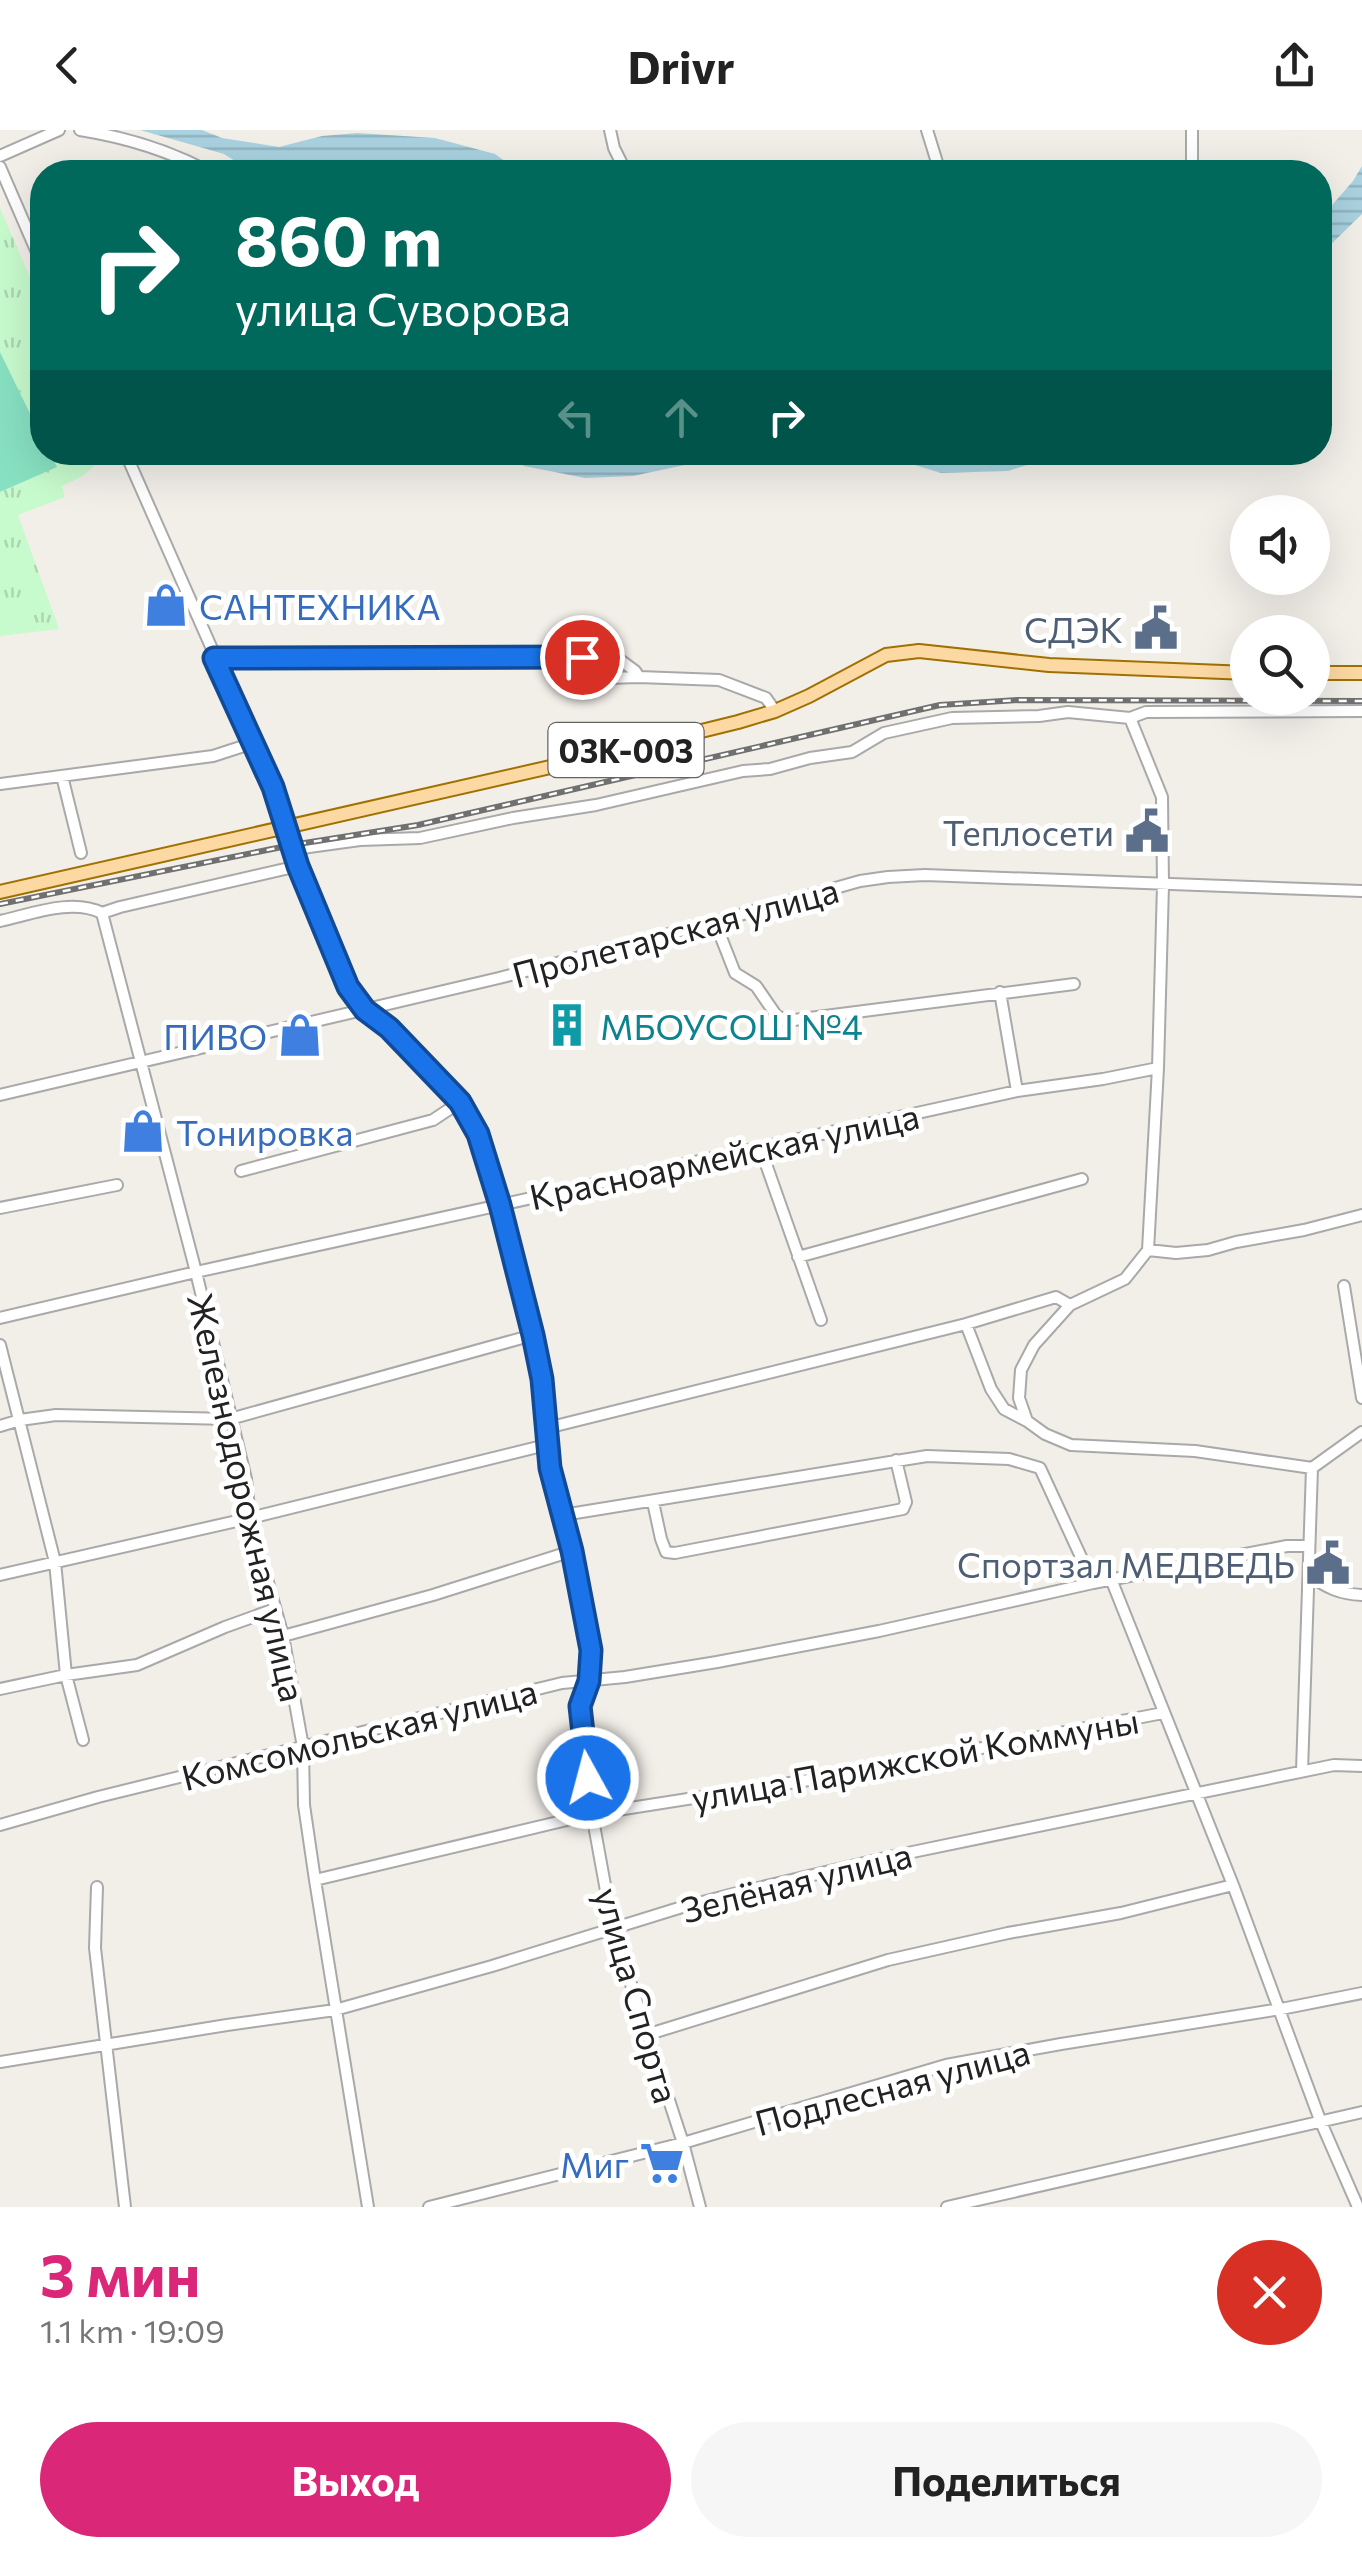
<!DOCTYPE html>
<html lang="ru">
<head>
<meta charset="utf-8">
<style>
	:root { --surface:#fff; --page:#f6f6f6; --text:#222; --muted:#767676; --accent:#db2777 }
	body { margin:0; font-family:Commissioner,sans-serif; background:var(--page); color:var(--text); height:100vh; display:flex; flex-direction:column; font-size:38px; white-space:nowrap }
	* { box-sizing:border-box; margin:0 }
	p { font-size:32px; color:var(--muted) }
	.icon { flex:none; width:55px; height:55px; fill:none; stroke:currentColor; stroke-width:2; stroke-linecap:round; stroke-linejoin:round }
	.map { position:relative; height:2077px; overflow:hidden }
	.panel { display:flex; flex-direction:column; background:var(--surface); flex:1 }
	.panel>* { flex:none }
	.hud { position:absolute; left:30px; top:30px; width:1302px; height:305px; border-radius:40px; box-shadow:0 10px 40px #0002; background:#00695c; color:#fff; overflow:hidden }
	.tools { position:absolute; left:1230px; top:365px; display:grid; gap:20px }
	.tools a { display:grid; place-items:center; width:100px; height:100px; border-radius:50%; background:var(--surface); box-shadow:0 10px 40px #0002; font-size:50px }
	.pin { position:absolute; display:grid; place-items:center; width:85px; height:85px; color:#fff; margin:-42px; border:5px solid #fff; border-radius:50%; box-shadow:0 2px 10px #0007 }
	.me { position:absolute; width:110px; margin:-55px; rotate:353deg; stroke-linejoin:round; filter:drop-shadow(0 0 8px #0008) }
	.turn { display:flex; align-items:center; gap:35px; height:210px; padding:0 40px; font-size:45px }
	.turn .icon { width:130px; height:130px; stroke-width:2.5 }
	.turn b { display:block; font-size:70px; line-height:85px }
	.lanes { display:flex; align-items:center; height:95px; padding:0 40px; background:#0003; justify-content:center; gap:50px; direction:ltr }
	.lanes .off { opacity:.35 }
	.round { display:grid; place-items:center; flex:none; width:105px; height:105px; border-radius:52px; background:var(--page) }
	.overview { display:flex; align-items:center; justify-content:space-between; height:170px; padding:0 40px }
	h1 { font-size:60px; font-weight:700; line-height:75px; color:var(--accent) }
	.action { display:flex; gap:20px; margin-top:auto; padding:20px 40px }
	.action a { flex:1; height:115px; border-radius:60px; background:var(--accent); color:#fff; font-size:40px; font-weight:700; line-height:115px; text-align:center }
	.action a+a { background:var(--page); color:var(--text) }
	header { display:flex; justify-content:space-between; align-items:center; height:130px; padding:0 40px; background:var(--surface); font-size:45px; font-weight:700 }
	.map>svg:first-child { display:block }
	.park { fill:url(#park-tufts) }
	.pitch { fill:#87e0c1 }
	.water { fill:url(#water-rules) }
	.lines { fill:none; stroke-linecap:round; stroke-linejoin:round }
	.minor-casing { stroke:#a9a9a9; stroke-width:14 }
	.major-casing { stroke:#a07100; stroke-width:16 }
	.minor { stroke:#fff; stroke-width:10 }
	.major { stroke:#fcd9a3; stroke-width:12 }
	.rail-casing { stroke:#707070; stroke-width:6 }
	.rail { stroke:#fff; stroke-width:2.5; stroke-dasharray:8; stroke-linecap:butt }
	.route-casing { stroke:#114b97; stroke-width:25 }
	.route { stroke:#1a73e8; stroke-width:18 }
	.labels { text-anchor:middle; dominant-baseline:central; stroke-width:10; stroke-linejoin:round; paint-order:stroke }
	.shield { fill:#fff; stroke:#646464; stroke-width:2.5 }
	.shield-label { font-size:32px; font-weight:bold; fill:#222 }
	.shop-label { font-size:35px; fill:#366cbe; stroke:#fff; text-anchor:start }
	.service-label { font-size:35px; fill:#4e5e75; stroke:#fff; text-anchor:end }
	.street-label { font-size:35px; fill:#222; stroke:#fff }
	.culture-label { font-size:35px; fill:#0d838f; stroke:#fff; text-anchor:start }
</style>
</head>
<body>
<header><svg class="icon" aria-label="back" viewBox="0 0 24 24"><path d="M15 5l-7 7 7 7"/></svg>Drivr<svg class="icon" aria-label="share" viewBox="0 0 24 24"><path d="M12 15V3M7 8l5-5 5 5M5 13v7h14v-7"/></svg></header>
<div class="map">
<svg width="1362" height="2077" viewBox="0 0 1362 2077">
	<defs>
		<pattern id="park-tufts" width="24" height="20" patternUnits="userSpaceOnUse" patternTransform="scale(2.5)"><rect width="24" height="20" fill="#c7facd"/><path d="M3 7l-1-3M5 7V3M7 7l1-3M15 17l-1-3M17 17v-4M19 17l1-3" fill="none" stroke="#abd6b0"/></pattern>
		<pattern id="water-rules" width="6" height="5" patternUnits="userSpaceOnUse" patternTransform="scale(2.5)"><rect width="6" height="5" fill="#a9d1df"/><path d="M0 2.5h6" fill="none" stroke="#91b3bf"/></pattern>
	</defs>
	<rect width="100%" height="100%" fill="#f2efe9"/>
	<!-- park -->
	<path class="park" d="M 0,78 L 42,175 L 42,308 L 0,222 Z
		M 50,323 L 101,323 C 94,342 80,348 62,356 L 65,367 L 18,385 L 59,499 L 0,506 L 0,362 L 56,337 Z"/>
	<!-- pitch -->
	<path class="pitch" d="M 0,222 L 42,308 L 42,322 L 50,323 L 57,337 L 0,362 Z"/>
	<!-- water -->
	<path class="water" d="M 140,0 L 202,0 L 222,8 L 279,17 L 322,6 L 357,3 L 435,8 L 495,24 L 520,42 L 349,42 L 238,33 L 224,24 Z
		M 1362,36 L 1362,84 L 1320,125 L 1320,89 L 1353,51 Z
		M 511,323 L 741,323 L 633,346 L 585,348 L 524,336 Z
		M 876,323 L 1064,323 L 1008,341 L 941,343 Z"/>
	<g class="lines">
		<!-- minor casing -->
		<g class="minor-casing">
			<path id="minor" d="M 80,0 C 124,7 170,21 209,42
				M 610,0 L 614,18 L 626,42
				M 927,0 L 940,42
				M 1192,0 L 1192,33 L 1198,42
				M 0,26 L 59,0
				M 0,37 L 42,134
				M 125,322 L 273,657 L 298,736 L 349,857 L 365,880 L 389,898 L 460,972 L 478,1003 L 500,1075 L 533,1205 L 542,1249 L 550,1338 L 572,1421 L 591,1520 L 589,1551 L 580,1576 L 592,1684 L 613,1799 L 683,2013 L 700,2077
				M 214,528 L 616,527 L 635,541 L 639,547 L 719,550 L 766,568 L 775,581
				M 577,549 L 639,547
				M 1130,588 L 1162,667 L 1163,755 L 1158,938 L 1148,1120 L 1125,1149 L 1070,1175 L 1034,1215 L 1021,1240 L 1019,1268 L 1027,1291 L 1045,1304 L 1071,1315 L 1195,1321 L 1312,1338 L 1362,1302
				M 62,646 L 81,723
				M 0,654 L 213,626 L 253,613
				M 294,721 L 309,717 L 360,710 L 420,708 L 513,688 L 596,675 L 743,641 L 770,639 L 810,628 L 852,622 L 884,603 L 952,588 L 1039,586 L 1068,582 L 1130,588 L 1146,582 L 1362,581
				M 102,783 L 196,1142 L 246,1349 L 250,1388 L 283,1506 L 303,1617 L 304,1675 L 315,1750 L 368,2077
				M 0,791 C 32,784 72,768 102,783 L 120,777 L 298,736
				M 715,792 L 735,843 L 756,856 L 776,885 L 786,891 L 1074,854
				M 1000,862 L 1017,961
				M 0,965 L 499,848 L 715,792 L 860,751 L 888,747 L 925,745 L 1362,761
				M 760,1017 L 821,1190
				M 241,1041 L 433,990 L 460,972
				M 0,1078 L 117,1055
				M 1148,1120 L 1176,1123 L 1208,1120 L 1236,1112 L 1304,1100 L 1362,1085
				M 798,1127 L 1082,1049
				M 1344,1156 L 1362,1268
				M 0,1188 L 196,1142 L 1017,961 L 1103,949 L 1158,938
				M 966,1194 L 991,1259 L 1004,1279 L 1027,1291
				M 0,1215 L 55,1432 L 66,1545 L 83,1610
				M 0,1296 L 20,1290 L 56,1285 L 230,1289 L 533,1205
				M 547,1298 L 966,1194 L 1056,1167 L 1070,1175
				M 653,1372 L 661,1409 L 666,1422 L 675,1423 L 903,1379 L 906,1372 L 896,1330
				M 563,1385 L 927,1326 L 1009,1329 L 1040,1338 L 1093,1453
				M 0,1445 L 250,1388 L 546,1315
				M 1309,1445 C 1327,1458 1340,1464 1362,1465
				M 1111,1449 L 1233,1755 L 1320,1990 L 1358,2077
				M 283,1506 L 433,1465 L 572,1421
				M 0,1559 L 66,1545 L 137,1535 L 225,1497 L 275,1479
				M 1302,1641 L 1312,1338
				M 0,1695 L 98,1667 L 562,1553 L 625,1547 L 717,1532 L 879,1501 L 1093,1453 L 1287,1416 L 1309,1416
				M 315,1750 L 592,1684 L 847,1644 L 1163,1583
				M 97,1757 L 95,1818 L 125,2077
				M 646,1905 L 888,1830 L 1008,1803 L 1121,1783 L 1233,1755
				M 0,1932 L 227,1895 L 335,1880 L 492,1836 L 679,1778 L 741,1762 L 898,1725 L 1334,1635 L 1362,1636
				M 429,2077 L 683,2013 L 946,1935 L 1061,1914 L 1281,1879 L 1362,1863
				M 947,2077 L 1362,1982"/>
		</g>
		<!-- major casing -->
		<g class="major-casing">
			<path id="major" d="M 1312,543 L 1362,543
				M 0,762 L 612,623 L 738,592 L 775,581 L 809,566 L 886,525 L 919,521 L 1049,535 L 1248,543"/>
		</g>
		<!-- minor -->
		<use href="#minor" class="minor"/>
		<!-- major -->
		<use href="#major" class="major"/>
		<!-- rail casing -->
		<g class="rail-casing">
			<path id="rail" d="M 0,774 L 292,715 L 418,695 L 940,575 L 1018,570 L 1362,571"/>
		</g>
		<!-- rail -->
		<use href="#rail" class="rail"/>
	</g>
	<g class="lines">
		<!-- route casing -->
		<g class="route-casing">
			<path id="route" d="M 582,527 L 214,528 L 273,657 L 298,736 L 348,857 L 365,880 L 389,898 L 460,972 L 478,1004 L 500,1075 L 533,1205 L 542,1249 L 550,1338 L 572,1421 L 591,1520 L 589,1551 L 580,1576 L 588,1648"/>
		</g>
		<!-- route -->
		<use href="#route" class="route"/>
	</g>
	<!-- icons -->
	<defs>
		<g id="shop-bare" transform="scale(3.45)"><path d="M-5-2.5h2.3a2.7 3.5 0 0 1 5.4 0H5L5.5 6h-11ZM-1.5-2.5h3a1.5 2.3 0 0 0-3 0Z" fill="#3f7fe0" stroke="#fff" stroke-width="2.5" paint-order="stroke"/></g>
		<g id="civic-bare" transform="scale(3.45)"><path d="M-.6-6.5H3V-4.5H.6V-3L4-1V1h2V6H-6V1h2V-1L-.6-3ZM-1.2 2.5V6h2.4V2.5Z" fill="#5c6f8a" stroke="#fff" stroke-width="2.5" paint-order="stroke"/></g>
		<g id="building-bare" transform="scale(3.45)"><path d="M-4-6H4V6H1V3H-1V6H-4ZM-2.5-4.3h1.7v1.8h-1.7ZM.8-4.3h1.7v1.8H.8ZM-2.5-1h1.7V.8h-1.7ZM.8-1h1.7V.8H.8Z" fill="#0f9aa8" stroke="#fff" stroke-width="2.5" paint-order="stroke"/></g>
		<g id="supermarket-bare" transform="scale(3.45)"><path d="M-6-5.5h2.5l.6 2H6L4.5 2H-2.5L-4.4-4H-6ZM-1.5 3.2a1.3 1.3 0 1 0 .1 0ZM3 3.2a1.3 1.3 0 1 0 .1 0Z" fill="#3f7fe0" stroke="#fff" stroke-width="2.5" paint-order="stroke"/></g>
	</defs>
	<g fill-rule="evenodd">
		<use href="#shop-bare" x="166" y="475"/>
		<use href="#civic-bare" x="1156" y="498"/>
		<use href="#civic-bare" x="1147" y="701"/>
		<use href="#building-bare" x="567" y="895"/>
		<use href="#shop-bare" x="300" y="905"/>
		<use href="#shop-bare" x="143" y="1001"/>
		<use href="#civic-bare" x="1328" y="1433"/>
		<use href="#supermarket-bare" x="662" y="2033"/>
	</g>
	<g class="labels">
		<!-- shield labels -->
		<rect class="shield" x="548.5" y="593" width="155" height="54" rx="8"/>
		<g class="shield-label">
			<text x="626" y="620">03К-003</text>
		</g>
		<!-- shop labels -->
		<g class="shop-label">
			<text x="199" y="475">САНТЕХНИКА</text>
			<text x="267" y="905" text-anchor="end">ПИВО</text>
			<text x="176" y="1001">Тонировка</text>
			<text x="629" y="2033" text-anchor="end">Миг</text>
		</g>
		<!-- service labels -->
		<g class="service-label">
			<text x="1123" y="498">СДЭК</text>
			<text x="1114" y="701">Теплосети</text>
			<text x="1295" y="1433">Спортзал МЕДВЕДЬ</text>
		</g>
		<!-- street labels -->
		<g class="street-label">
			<text transform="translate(675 801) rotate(-15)">Пролетарская улица</text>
			<text transform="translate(724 1025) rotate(-12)">Красноармейская улица</text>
			<text transform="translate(248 1367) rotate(77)">Железнодорожная улица</text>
			<text transform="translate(359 1603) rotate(-14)">Комсомольская улица</text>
			<text transform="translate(915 1628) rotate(-10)">улица Парижской Коммуны</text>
			<text transform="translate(796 1751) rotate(-14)">Зелёная улица</text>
			<text transform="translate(638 1865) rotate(74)">улица Спорта</text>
			<text transform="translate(892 1956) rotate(-15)">Подлесная улица</text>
		</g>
		<!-- culture labels -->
		<g class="culture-label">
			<text x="600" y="895">МБОУСОШ №4</text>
		</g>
	</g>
</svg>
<div class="tools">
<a><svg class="icon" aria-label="sound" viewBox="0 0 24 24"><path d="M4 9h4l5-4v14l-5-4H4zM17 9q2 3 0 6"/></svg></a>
<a><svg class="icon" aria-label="search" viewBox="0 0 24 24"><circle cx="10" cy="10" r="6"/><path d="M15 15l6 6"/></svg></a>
</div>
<div class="pin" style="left:582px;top:527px;background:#d93025"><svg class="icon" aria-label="arrive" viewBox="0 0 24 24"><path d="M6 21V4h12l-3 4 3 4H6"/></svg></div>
<svg class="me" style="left:588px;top:1648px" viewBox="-20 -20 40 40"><circle r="17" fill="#1a73e8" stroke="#fff" stroke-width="3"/><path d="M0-11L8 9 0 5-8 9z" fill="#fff"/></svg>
<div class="hud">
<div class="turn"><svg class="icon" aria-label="right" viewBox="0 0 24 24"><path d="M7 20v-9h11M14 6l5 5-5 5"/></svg><div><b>860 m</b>улица Суворова</div></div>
<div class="lanes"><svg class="icon off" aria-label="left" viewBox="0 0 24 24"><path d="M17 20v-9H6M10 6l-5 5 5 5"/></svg><svg class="icon off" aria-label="ahead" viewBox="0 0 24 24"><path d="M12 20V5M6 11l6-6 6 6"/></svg><svg class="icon" aria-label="right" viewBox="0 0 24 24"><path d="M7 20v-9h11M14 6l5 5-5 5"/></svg></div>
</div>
</div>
<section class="panel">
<div class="overview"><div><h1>3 мин</h1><p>1.1 km · 19:09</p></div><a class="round" style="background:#d93025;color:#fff"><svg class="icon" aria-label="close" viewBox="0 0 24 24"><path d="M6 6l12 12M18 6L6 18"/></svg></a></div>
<div class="action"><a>Выход</a><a>Поделиться</a></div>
</section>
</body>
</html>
